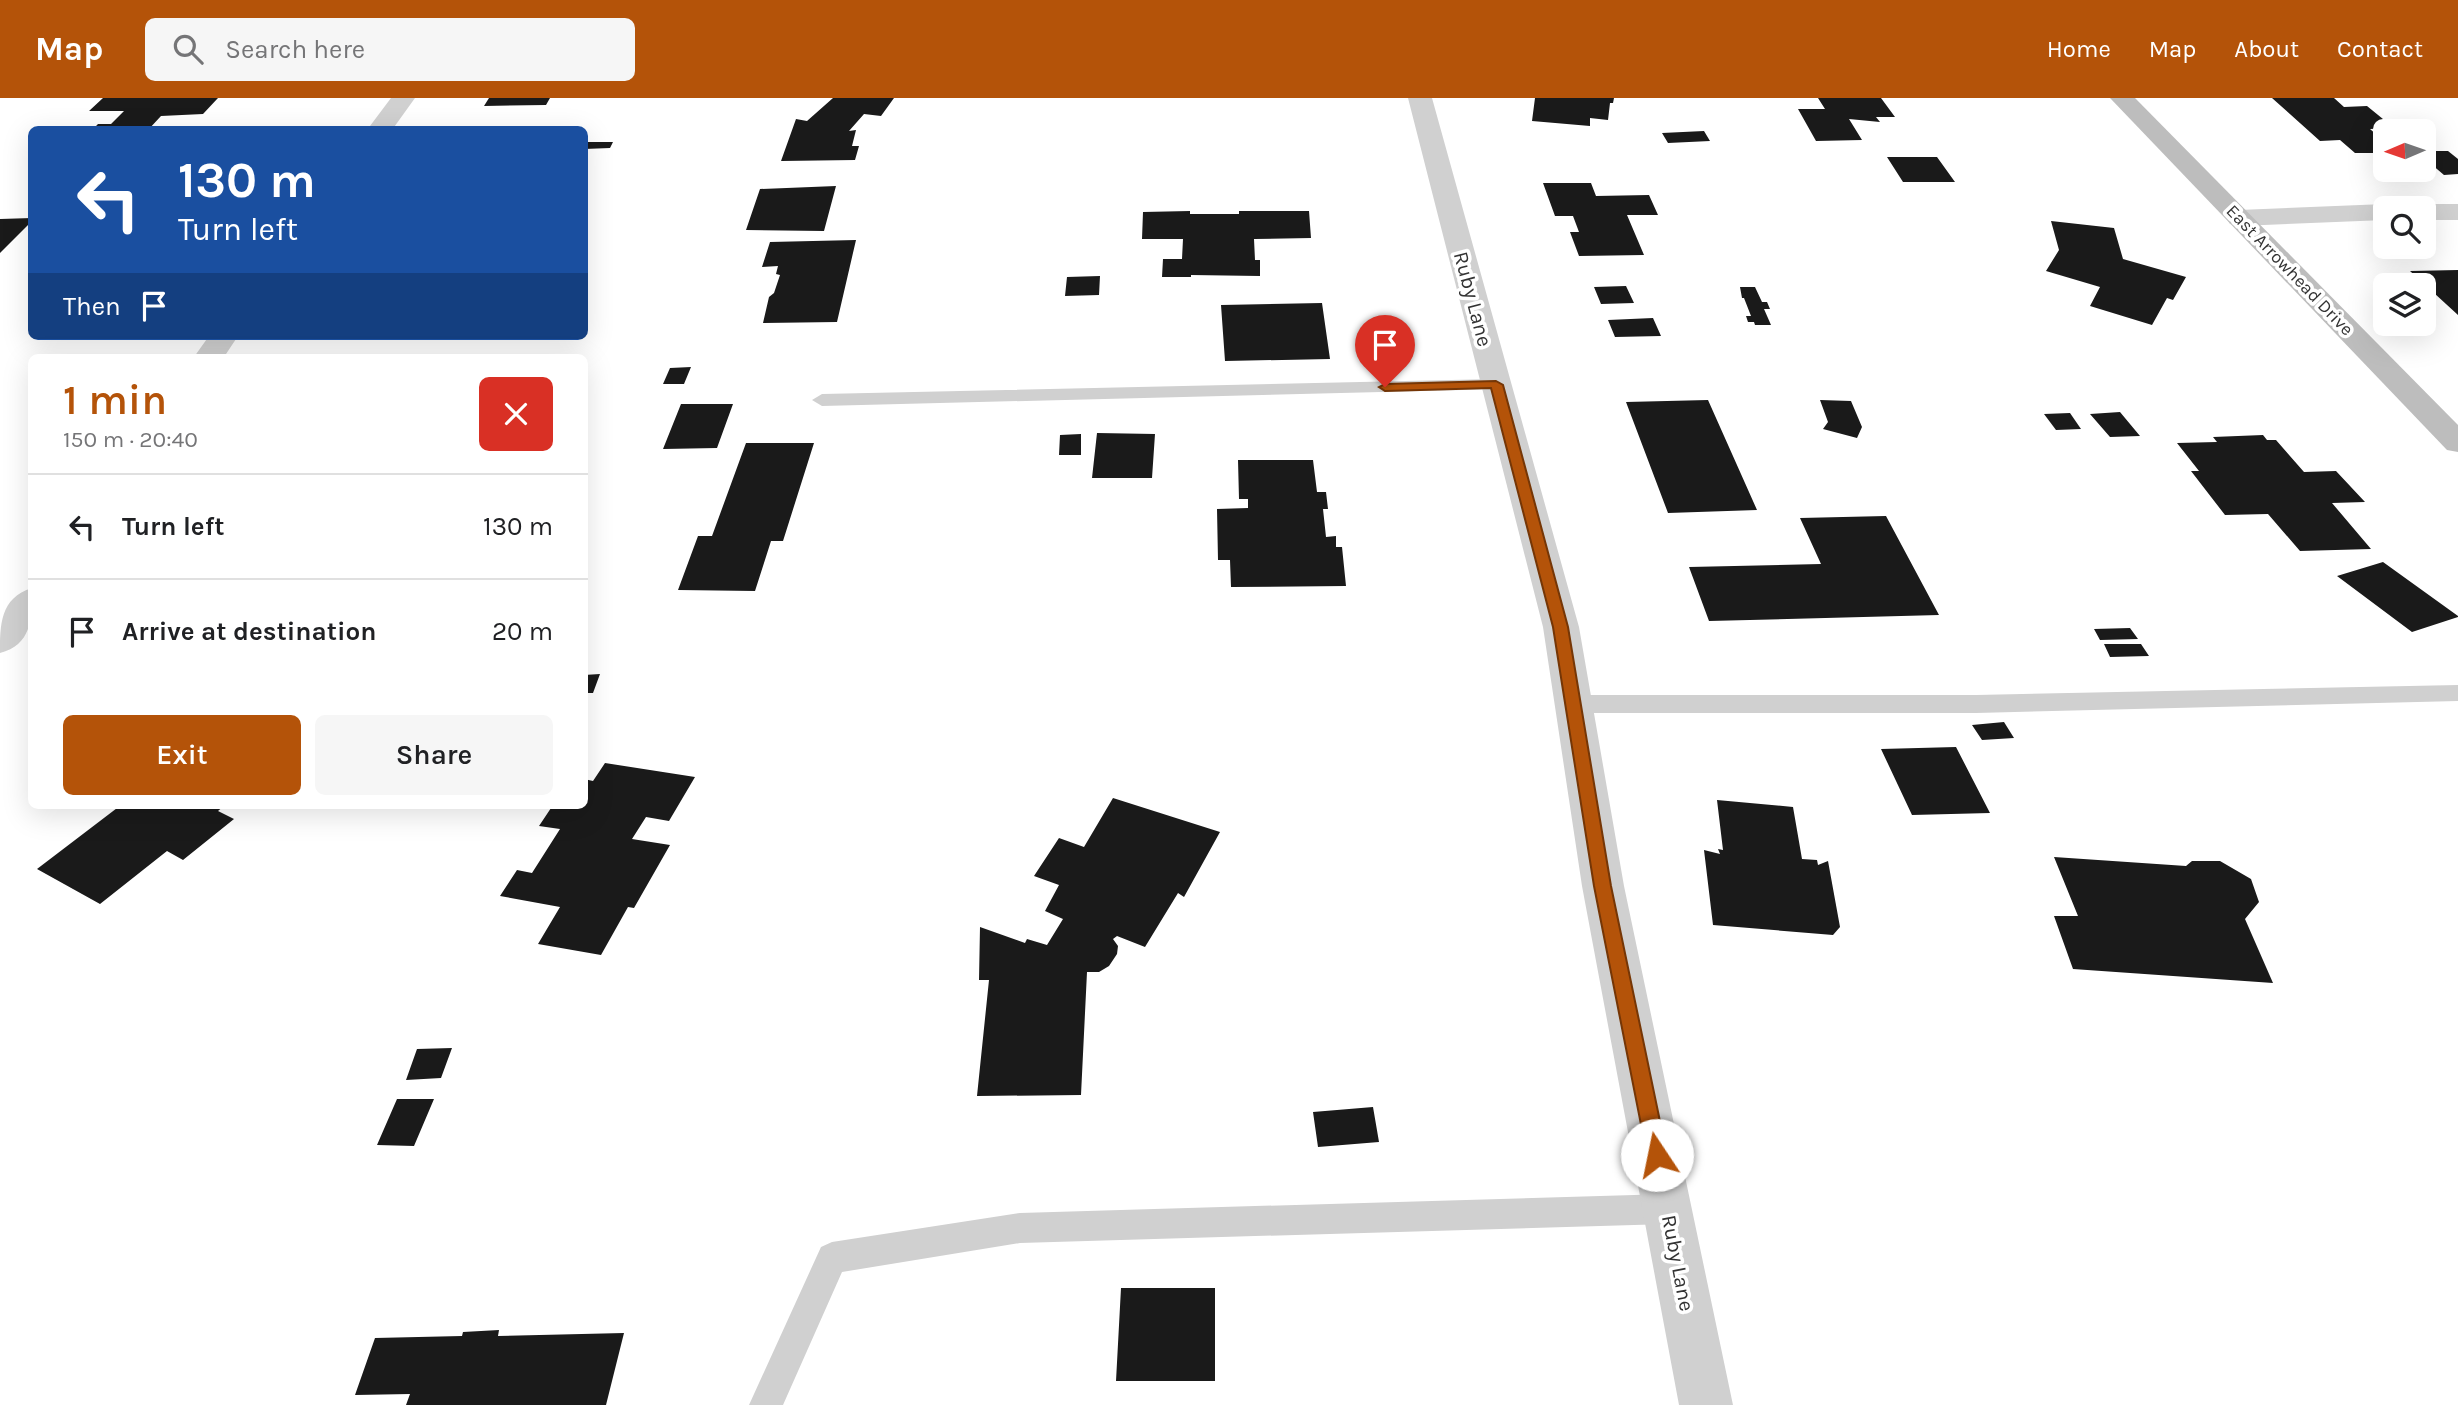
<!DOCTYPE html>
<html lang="en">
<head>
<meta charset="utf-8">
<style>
	:root { --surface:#fff; --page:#f6f6f6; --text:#202124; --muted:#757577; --line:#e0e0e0; --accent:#b45309 }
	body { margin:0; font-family:Karla,sans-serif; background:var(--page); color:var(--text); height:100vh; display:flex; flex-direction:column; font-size:26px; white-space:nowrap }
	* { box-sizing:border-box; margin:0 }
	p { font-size:23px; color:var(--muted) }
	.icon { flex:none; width:38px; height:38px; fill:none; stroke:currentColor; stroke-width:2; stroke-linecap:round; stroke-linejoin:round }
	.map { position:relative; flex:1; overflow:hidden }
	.sheet { position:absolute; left:28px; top:256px; width:560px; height:455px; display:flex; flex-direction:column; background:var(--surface); border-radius:10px; box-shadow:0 7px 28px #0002 }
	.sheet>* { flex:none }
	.hud { position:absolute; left:28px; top:28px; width:560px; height:214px; border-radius:10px; box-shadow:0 7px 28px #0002; background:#1a4fa0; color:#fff; overflow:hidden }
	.needle { width:46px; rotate:268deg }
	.buttons { position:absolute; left:2373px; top:21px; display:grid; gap:14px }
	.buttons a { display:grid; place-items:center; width:63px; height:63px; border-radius:10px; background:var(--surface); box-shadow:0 7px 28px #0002; font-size:35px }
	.pin { position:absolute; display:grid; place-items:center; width:60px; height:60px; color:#fff; margin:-72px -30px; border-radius:50% 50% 50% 0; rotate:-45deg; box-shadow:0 0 7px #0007 }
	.pin .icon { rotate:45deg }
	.me { position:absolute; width:77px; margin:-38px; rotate:349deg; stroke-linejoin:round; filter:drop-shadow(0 0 5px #0008) }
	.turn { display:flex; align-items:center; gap:24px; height:147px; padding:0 35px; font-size:32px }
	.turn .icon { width:91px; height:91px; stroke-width:2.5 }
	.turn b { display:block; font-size:49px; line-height:60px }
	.then { display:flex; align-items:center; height:66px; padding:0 35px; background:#0003; gap:14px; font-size:26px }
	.round { display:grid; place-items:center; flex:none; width:74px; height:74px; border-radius:10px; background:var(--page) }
	.head { display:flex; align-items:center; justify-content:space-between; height:119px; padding:0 35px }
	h1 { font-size:42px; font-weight:600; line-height:52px; color:var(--accent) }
	.cta { display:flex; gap:14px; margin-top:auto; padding:14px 35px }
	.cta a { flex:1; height:80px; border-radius:10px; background:var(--accent); color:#fff; font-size:28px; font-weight:600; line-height:80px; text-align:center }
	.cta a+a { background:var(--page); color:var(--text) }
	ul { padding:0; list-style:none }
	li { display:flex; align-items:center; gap:21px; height:105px; padding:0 35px; border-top:2px solid var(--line) }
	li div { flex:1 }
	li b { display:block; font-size:26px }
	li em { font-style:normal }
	header { display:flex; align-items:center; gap:42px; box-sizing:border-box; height:98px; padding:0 35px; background:var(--accent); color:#fff }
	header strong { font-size:33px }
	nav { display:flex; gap:38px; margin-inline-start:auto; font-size:24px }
	.search { width:490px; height:63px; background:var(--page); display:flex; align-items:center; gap:18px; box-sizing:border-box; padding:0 24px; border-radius:10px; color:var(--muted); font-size:26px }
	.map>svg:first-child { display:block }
	.building { fill:#1a1a1a }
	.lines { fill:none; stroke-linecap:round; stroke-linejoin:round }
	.lane { fill:#d0d0d0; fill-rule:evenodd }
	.street { fill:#d0d0d0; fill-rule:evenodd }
	.secondary { fill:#bdbdbd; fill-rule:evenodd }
	.route { fill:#b45309; stroke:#753606; stroke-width:2 }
	.labels { text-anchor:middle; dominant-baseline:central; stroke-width:7; stroke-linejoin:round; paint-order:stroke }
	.far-street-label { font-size:18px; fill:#333; stroke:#fff }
	.street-label { font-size:21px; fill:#333; stroke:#fff }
</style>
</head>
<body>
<header>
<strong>Map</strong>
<div class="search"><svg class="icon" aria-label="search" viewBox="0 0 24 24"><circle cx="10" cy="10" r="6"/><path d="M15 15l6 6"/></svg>Search here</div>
<nav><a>Home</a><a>Map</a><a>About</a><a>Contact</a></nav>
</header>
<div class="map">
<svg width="2458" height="1307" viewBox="0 0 2458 1307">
	<rect width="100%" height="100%" fill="#fff"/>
	<!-- building -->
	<path class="building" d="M 103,0 L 218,0 L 203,16 L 161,18 L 148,32 L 92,32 L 98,26 L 111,26 L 124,13 L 89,13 Z
		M 489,0 L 550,0 L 546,7 L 484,8 Z
		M 833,0 L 894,0 L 881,18 L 864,16 L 849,33 L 856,32 L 852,48 L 859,48 L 855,62 L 781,63 L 796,21 L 807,23 Z
		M 1535,0 L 1614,0 L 1613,5 L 1610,5 L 1608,22 L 1590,20 L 1590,28 L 1532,23 Z
		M 1818,0 L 1881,0 L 1895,19 L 1876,19 L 1880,24 L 1849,21 L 1862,42 L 1816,43 L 1798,11 L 1825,11 Z
		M 2272,0 L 2334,0 L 2344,9 L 2367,8 L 2394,30 L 2370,31 L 2385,44 L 2385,55 L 2355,55 L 2340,42 L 2320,43 Z
		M 1704,33 L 1710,43 L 1668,45 L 1662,35 Z
		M 587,44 L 613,44 L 610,50 L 584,51 Z
		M 2424,53 L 2448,53 L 2458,61 L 2458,76 L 2444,77 L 2424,60 Z
		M 1887,59 L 1937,59 L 1955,84 L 1903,84 Z
		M 1543,85 L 1591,85 L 1596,98 L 1649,97 L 1658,117 L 1627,117 L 1644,157 L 1579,158 L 1570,134 L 1579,134 L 1573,118 L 1555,118 Z
		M 836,88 L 824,133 L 746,132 L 760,91 Z
		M 1190,113 L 1190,116 L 1239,116 L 1239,113 L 1309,113 L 1311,140 L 1254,141 L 1255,162 L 1260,162 L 1260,178 L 1191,177 L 1191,179 L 1162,179 L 1163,161 L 1182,161 L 1183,141 L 1142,141 L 1143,114 Z
		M 32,120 L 32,123 L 0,155 L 0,121 Z
		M 2051,123 L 2114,130 L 2123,161 L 2186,179 L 2173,202 L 2167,200 L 2152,227 L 2090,208 L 2100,189 L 2046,173 L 2059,152 Z
		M 856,142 L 837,224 L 763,225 L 769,199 L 774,195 L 780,177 L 776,176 L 778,168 L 762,169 L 770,144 Z
		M 2458,172 L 2458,217 L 2410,173 Z
		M 1100,178 L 1099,197 L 1065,198 L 1067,179 Z
		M 1626,188 L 1634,205 L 1601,206 L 1594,189 Z
		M 1740,189 L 1755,189 L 1762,204 L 1767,204 L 1770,211 L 1764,211 L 1771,227 L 1755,227 L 1754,224 L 1748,224 L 1746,218 L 1751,218 L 1744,200 L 1742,200 Z
		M 1322,205 L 1330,261 L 1225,263 L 1221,207 Z
		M 1653,220 L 1661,238 L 1615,239 L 1608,222 Z
		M 691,269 L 684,286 L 663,286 L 670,270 Z
		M 1708,302 L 1757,412 L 1668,415 L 1626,304 Z
		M 1820,302 L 1851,303 L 1862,329 L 1857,340 L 1823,331 L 1828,324 Z
		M 681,306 L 733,306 L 717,350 L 663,351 Z
		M 2120,314 L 2140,338 L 2110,339 L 2090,316 Z
		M 2070,315 L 2081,331 L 2056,332 L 2044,316 Z
		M 1097,335 L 1155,336 L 1152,380 L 1092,380 Z
		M 1081,336 L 1081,357 L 1059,357 L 1060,337 Z
		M 2263,337 L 2267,342 L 2276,342 L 2304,374 L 2336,373 L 2365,404 L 2332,405 L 2371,451 L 2300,453 L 2268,416 L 2225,417 L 2191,373 L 2199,373 L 2177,345 L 2217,344 L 2213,339 Z
		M 746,345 L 814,345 L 783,443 L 771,443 L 755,493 L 678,492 L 698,438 L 712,438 Z
		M 1238,362 L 1313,362 L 1317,394 L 1326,394 L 1328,411 L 1323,411 L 1326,439 L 1336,438 L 1336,449 L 1342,449 L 1346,488 L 1231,489 L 1230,462 L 1218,462 L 1217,411 L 1248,410 L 1248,401 L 1239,401 Z
		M 1886,418 L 1939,517 L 1709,523 L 1689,469 L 1821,466 L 1800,420 Z
		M 2383,464 L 2458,518 L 2458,519 L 2412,534 L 2337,478 Z
		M 2130,530 L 2138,541 L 2100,542 L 2094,531 Z
		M 2104,546 L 2141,546 L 2149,558 L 2110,559 Z
		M 600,576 L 593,595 L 584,595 L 584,577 Z
		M 2004,624 L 2014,640 L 1982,642 L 1972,627 Z
		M 1956,649 L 1990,715 L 1912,717 L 1881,651 Z
		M 605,665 L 695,679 L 669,723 L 646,719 L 632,741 L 670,747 L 634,810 L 628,809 L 601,857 L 538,846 L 560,809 L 500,798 L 517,772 L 532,775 L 560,731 L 539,728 L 553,707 L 584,707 L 584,681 L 593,683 Z
		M 1113,700 L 1220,734 L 1184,799 L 1178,795 L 1145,849 L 1117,838 L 1113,841 L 1118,848 L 1117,856 L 1109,868 L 1099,874 L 1087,874 L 1081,997 L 977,998 L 989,882 L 979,882 L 980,829 L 1025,845 L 1027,841 L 1047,847 L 1063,821 L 1045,813 L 1059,787 L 1034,778 L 1059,740 L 1084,749 Z
		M 1717,702 L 1793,709 L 1802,761 L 1817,762 L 1818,767 L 1828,763 L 1840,829 L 1833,837 L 1713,827 L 1704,752 L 1720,756 L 1718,751 L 1723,752 Z
		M 121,707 L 225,707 L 218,713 L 234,721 L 183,762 L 167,753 L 100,806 L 37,771 Z
		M 2054,759 L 2186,768 L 2192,763 L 2220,763 L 2251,781 L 2259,804 L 2245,821 L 2273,885 L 2073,871 L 2054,818 L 2078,818 Z
		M 452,950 L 441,980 L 406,982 L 417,951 Z
		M 397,1001 L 434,1001 L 414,1048 L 377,1047 Z
		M 1373,1009 L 1379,1044 L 1318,1049 L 1313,1014 Z
		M 1121,1190 L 1215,1190 L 1215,1283 L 1116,1283 Z
		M 499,1232 L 498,1238 L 624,1235 L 606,1307 L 406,1307 L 410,1296 L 355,1297 L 375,1240 L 462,1238 L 463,1234 Z"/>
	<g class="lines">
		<!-- lane -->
		<path class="lane" d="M 1496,281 L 1506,287 L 1503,291 L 822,308 L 812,302 L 822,296 Z
			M 2458,587 L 2458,603 L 1976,615 L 1574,615 L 1566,612 L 1562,606 L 1566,600 L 1574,597 L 1976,597 Z
			M 1668,1096 L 1679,1100 L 1684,1111 L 1679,1122 L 1668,1126 L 1020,1145 L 842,1174 L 783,1307 L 749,1307 L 821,1149 L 832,1144 L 1020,1115 Z"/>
		<!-- street -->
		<path class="street" d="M 391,0 L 415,0 L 392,32 L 367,32 Z
			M 1408,0 L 1432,0 L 1579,529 L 1624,788 L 1733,1307 L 1679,1307 L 1582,788 L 1543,529 Z
			M 2385,106 L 2395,110 L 2385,110 L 2385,122 L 2239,128 L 2230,126 L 2226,120 L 2230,114 L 2239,112 Z
			M 2424,106 L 2458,106 L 2458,122 L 2424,122 L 2424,110 L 2414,110 Z
			M 209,238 L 238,238 L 224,259 L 194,259 Z
			M 32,490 C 32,519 33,546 0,555 C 0,527 0,500 32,490 Z"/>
		<!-- secondary -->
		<path class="secondary" d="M 2110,0 L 2135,0 L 2458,327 L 2458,354 L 2447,352 Z"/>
	</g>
	<!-- route -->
	<path class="route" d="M 1496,283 L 1503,287 L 1568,529 L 1611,788 L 1667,1057 L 1664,1064 L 1657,1066 L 1650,1064 L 1647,1057 L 1594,788 L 1553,529 L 1491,290 L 1385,293 L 1379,289 L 1385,286 Z"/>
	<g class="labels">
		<!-- far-street labels -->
		<g class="far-street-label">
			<text transform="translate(2290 172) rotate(46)">East Arrowhead Drive</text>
		</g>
		<!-- street labels -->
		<g class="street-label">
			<text transform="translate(1473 201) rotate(75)">Ruby Lane</text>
			<text transform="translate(1678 1165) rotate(79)">Ruby Lane</text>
		</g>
	</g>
</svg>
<div class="buttons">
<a><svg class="needle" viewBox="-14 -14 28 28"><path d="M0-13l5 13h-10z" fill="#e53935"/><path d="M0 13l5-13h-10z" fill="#757577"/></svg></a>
<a><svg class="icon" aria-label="search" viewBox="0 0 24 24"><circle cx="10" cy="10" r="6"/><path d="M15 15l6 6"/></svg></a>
<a><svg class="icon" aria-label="layers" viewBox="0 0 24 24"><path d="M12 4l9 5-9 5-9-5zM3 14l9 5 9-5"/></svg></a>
</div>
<div class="pin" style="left:1385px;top:289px;background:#d93025"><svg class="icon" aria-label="arrive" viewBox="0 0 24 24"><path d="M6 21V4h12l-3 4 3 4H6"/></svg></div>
<svg class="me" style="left:1657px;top:1057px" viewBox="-20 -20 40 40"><circle r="19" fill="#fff"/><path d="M0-13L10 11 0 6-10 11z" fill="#b45309"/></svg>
<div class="hud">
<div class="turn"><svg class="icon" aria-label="left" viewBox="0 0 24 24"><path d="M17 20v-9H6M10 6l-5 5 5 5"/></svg><div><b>130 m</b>Turn left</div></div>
<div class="then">Then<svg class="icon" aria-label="arrive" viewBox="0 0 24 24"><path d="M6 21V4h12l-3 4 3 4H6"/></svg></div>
</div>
<section class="sheet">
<div class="head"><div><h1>1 min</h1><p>150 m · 20:40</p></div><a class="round" style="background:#d93025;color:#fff"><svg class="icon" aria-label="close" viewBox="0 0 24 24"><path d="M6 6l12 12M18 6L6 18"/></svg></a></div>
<ul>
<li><svg class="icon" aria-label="left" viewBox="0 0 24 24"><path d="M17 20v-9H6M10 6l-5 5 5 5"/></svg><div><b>Turn left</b></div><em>130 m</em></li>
<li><svg class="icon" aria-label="arrive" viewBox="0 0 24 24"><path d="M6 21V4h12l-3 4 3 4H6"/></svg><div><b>Arrive at destination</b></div><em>20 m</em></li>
</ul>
<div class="cta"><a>Exit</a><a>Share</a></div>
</section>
</div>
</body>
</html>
